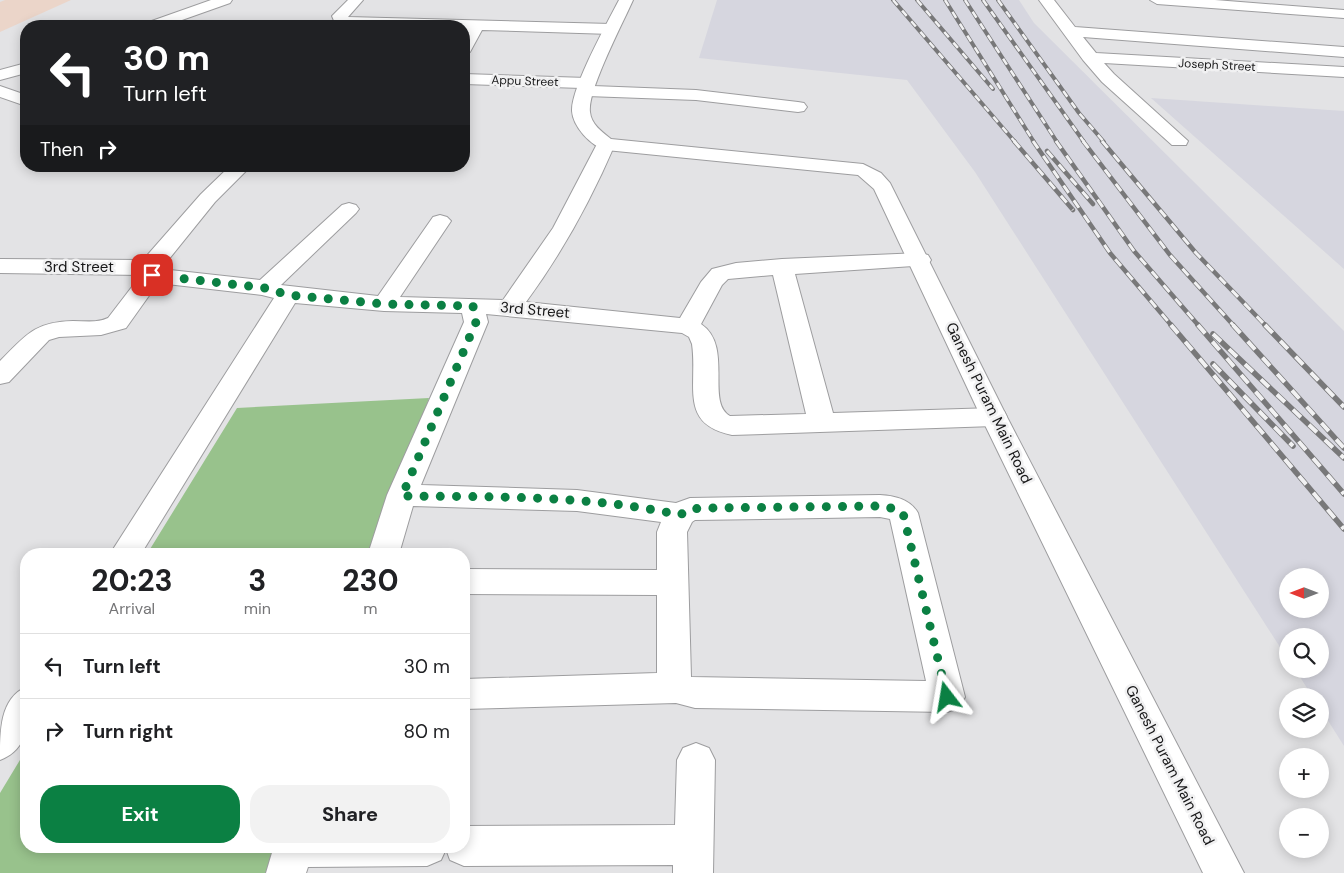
<!DOCTYPE html>
<html lang="en">
<head>
<meta charset="utf-8">
<style>
	:root { --surface:#fff; --page:#f2f2f2; --text:#202124; --muted:#757577; --line:#e0e0e0; --accent:#0b8043 }
	body { margin:0; font-family:"DM Sans",sans-serif; background:var(--page); color:var(--text); height:100vh; display:flex; flex-direction:column; font-size:19px; white-space:nowrap }
	* { box-sizing:border-box; margin:0 }
	p { font-size:16px; color:var(--muted) }
	.icon { flex:none; width:28px; height:28px; fill:none; stroke:currentColor; stroke-width:2; stroke-linecap:round; stroke-linejoin:round }
	.map { position:relative; flex:1; overflow:hidden }
	.sheet { position:absolute; left:20px; top:548px; width:450px; height:305px; display:flex; flex-direction:column; background:var(--surface); border-radius:20px; box-shadow:0 2px 12px #0003 }
	.sheet>* { flex:none }
	.hud { position:absolute; left:20px; top:20px; width:450px; height:152px; border-radius:20px; box-shadow:0 2px 12px #0003; background:#202124; color:#fff; overflow:hidden }
	.needle { width:32px; rotate:270deg }
	.tools { position:absolute; left:1279px; top:568px; display:grid; gap:10px }
	.tools a { display:grid; place-items:center; width:50px; height:50px; border-radius:50%; background:var(--surface); box-shadow:0 2px 12px #0003; font-size:25px }
	.pin { position:absolute; display:grid; place-items:center; width:42px; height:42px; color:#fff; margin:-21px; border-radius:10px; box-shadow:0 2px 8px #0006 }
	.me { position:absolute; width:55px; margin:-28px; rotate:346deg; stroke-linejoin:round; filter:drop-shadow(0 0 4px #0008) }
	.turn { display:flex; align-items:center; gap:18px; height:105px; padding:0 20px; font-size:22px }
	.turn .icon { width:65px; height:65px; stroke-width:2.5 }
	.turn b { display:block; font-size:35px; line-height:42px }
	.then { display:flex; align-items:center; height:48px; padding:0 20px; background:#0003; gap:10px; font-size:19px }
	.eta { display:flex; justify-content:space-evenly; align-items:center; height:85px; text-align:center }
	.eta b { font-size:30px; font-weight:700; line-height:35px }
	.button { display:flex; gap:10px; margin-top:auto; padding:10px 20px }
	.button a { flex:1; height:58px; border-radius:20px; background:var(--accent); color:#fff; font-size:20px; font-weight:700; line-height:58px; text-align:center }
	.button a+a { background:var(--page); color:var(--text) }
	ul { padding:0; list-style:none }
	li { display:flex; align-items:center; gap:15px; height:65px; padding:0 20px; border-top:1px solid var(--line) }
	li div { flex:1 }
	li b { display:block; font-size:19px }
	li em { font-style:normal }
	.map>svg:first-child { display:block }
	.built { fill:#d6d6df; fill-rule:evenodd }
	.education { fill:#ebd5c9 }
	.green { fill:#98c28c }
	.lines { fill:none; stroke-linecap:round; stroke-linejoin:round }
	.street-casing { stroke:#9d9d9f; stroke-width:2 }
	.secondary-casing { stroke:#9d9d9f; stroke-width:2 }
	.street { fill:#fff; fill-rule:evenodd }
	.secondary { fill:#fff; fill-rule:evenodd }
	.rail-far2-casing { stroke:#787879; stroke-width:4 }
	.rail-far1-casing { stroke:#787879; stroke-width:4.5 }
	.rail-casing { stroke:#787879; stroke-width:5.5 }
	.rail-far2 { stroke:#f1f1f2; stroke-width:2.5; stroke-dasharray:7; stroke-linecap:butt }
	.rail-far1 { stroke:#f1f1f2; stroke-width:3; stroke-dasharray:9; stroke-linecap:butt }
	.rail { stroke:#f1f1f2; stroke-width:4; stroke-dasharray:11; stroke-linecap:butt }
	.route { stroke:#0b8043; stroke-width:9; stroke-dasharray:0 16.2 }
	.labels { text-anchor:middle; dominant-baseline:central; stroke-width:5; stroke-linejoin:round; paint-order:stroke }
	.far-street-label { font-size:12px; fill:#171718; stroke:#f1f1f2 }
	.street-label { font-size:15px; fill:#171718; stroke:#f1f1f2 }
</style>
</head>
<body>
<div class="map">
<svg width="1344" height="873" viewBox="0 0 1344 873">
	<rect width="100%" height="100%" fill="#e3e3e5"/>
	<!-- built -->
	<path class="built" d="M 717,0 L 1019,0 L 1034,23 L 1344,331 L 1344,746 L 1320,708 L 1320,696 L 1312,696 L 1295,669 L 1320,669 L 1320,636 L 1288,636 L 1287,658 L 975,172 L 907,80 L 699,58 ZM 1288,576 L 1320,576 L 1320,609 L 1288,609 Z
		M 1151,98 L 1344,111 L 1344,269 Z"/>
	<!-- education -->
	<path class="education" d="M 5,0 L 71,0 L 0,32 L 0,2 Z"/>
	<!-- green -->
	<path class="green" d="M 429,398 L 379,554 L 147,554 L 237,408 Z
		M 26,750 L 26,846 L 285,846 L 277,873 L 0,873 L 0,793 Z"/>
	<g class="lines">
		<!-- street casing -->
		<g class="street-casing">
			<path id="street" d="M 211,0 L 232,0 L 230,3 L 165,26 L 143,26 L 146,23 Z
				M 348,0 L 363,0 L 348,17 L 611,24 L 619,29 L 611,34 L 482,30 L 470,52 L 464,54 L 464,36 L 467,30 L 464,30 L 464,26 L 347,26 L 335,23 L 332,16 Z
				M 1039,0 L 1054,0 L 1075,27 L 1344,47 L 1344,57 L 1083,37 L 1096,53 L 1344,67 L 1344,77 L 1104,63 L 1114,74 L 1188,141 L 1186,145 L 1172,145 L 1102,82 L 1083,60 Z
				M 1150,0 L 1215,0 L 1344,10 L 1344,18 L 1157,4 Z
				M 26,63 L 26,73 L 0,80 L 0,70 Z
				M 464,74 L 587,78 L 593,79 L 595,83 L 593,86 L 696,90 L 798,102 L 804,103 L 807,107 L 804,111 L 798,112 L 696,100 L 587,96 L 581,95 L 578,91 L 581,88 L 464,84 Z
				M 0,86 L 26,95 L 26,106 L 0,97 Z
				M 606,138 L 613,140 L 615,144 C 591,200 562,253 526,302 L 680,318 L 701,282 L 712,269 L 736,263 L 782,259 L 920,253 L 928,255 L 931,260 L 928,265 L 795,274 L 833,413 L 994,408 L 1004,411 L 1007,417 L 1004,423 L 994,426 L 732,435 C 678,424 698,385 692,344 L 689,337 L 682,333 L 486,314 L 488,322 L 421,485 L 577,490 L 676,503 L 690,498 L 880,495 C 895,496 910,499 918,513 L 965,697 L 959,708 L 947,712 L 695,708 L 676,703 L 464,709 L 464,679 L 657,673 L 657,595 L 464,594 L 464,569 L 657,570 L 657,532 L 661,522 L 577,511 L 413,506 L 399,554 L 368,554 L 387,495 L 464,322 L 462,313 L 384,311 L 295,303 L 141,554 L 110,554 L 274,298 L 262,295 L 158,283 L 126,328 L 101,335 L 59,337 L 49,340 L 9,382 L 0,384 L 0,361 C 26,335 34,322 73,321 C 85,321 98,323 108,318 L 141,275 L 0,273 L 0,259 L 143,260 L 201,194 L 230,166 L 251,166 L 215,202 L 161,269 L 260,280 L 342,205 L 349,203 L 356,205 L 359,209 L 356,213 L 281,285 L 378,296 L 433,217 L 440,215 L 447,217 L 451,221 L 400,297 L 503,300 L 553,228 L 597,144 L 599,140 ZM 773,275 L 806,414 L 730,416 C 705,402 734,346 701,324 L 722,285 L 728,279 ZM 880,517 L 890,519 L 926,681 L 691,677 L 687,532 L 692,522 L 695,520 Z
				M 26,687 C 28,716 32,748 0,760 C 0,730 0,699 26,687 Z
				M 696,743 L 709,748 L 715,760 L 713,873 L 673,873 L 673,865 L 464,866 L 450,860 L 446,849 L 441,860 L 427,866 L 308,867 L 306,873 L 266,873 L 274,846 L 464,846 L 464,826 L 675,825 L 677,760 L 683,748 Z"/>
		</g>
		<!-- secondary casing -->
		<g class="secondary-casing">
			<path id="secondary" d="M 619,0 L 633,0 C 623,23 587,91 590,112 C 591,124 602,132 611,139 L 863,164 L 881,173 L 890,183 L 1007,417 L 1244,873 L 1203,873 L 981,417 L 874,189 L 858,175 L 606,150 C 591,146 573,127 572,111 C 571,88 607,23 619,0 Z"/>
		</g>
		<!-- street -->
		<use href="#street" class="street"/>
		<!-- secondary -->
		<use href="#secondary" class="secondary"/>
		<!-- rail-far2 casing -->
		<g class="rail-far2-casing">
			<path id="rail-far2" d="M 893,0 L 1015,142
				M 917,0 L 993,89
				M 945,0 L 1034,142
				M 965,0 L 1057,142
				M 983,0 L 1084,142
				M 998,0 L 1079,113 L 1104,142"/>
		</g>
		<!-- rail-far1 casing -->
		<g class="rail-far1-casing">
			<path id="rail-far1" d="M 1014,141 L 1073,210
				M 1033,141 L 1110,253 L 1172,326
				M 1056,141 L 1134,251 L 1199,326
				M 1083,141 L 1170,255 L 1234,326
				M 1102,141 L 1196,253 L 1266,326
				M 1047,151 L 1093,204"/>
		</g>
		<!-- rail casing -->
		<g class="rail-casing">
			<path id="rail" d="M 1171,325 L 1344,529
				M 1198,325 L 1344,494
				M 1233,325 L 1344,448
				M 1265,325 L 1344,407
				M 1213,334 L 1344,458
				M 1213,364 L 1293,446"/>
		</g>
		<!-- rail-far2 -->
		<use href="#rail-far2" class="rail-far2"/>
		<!-- rail-far1 -->
		<use href="#rail-far1" class="rail-far1"/>
		<!-- rail -->
		<use href="#rail" class="rail"/>
	</g>
	<g class="lines">
		<!-- route -->
		<path class="route" d="M 152,275 L 265,288 L 288,295 L 384,304 L 473,306 L 476,322 L 402,496 C 494,497 590,495 680,515 L 690,509 L 706,508 L 886,506 L 903,513 L 947,697"/>
	</g>
	<g class="labels">
		<!-- far-street labels -->
		<g class="far-street-label">
			<text transform="translate(1217 65) rotate(3)">Joseph Street</text>
			<text transform="translate(525 81) rotate(2)">Appu Street</text>
		</g>
		<!-- street labels -->
		<g class="street-label">
			<text x="79" y="267">3rd Street</text>
			<text transform="translate(535 310) rotate(5)">3rd Street</text>
			<text transform="translate(989 403) rotate(64)">Ganesh Puram Main Road</text>
			<text transform="translate(1170 765) rotate(63)">Ganesh Puram Main Road</text>
		</g>
	</g>
</svg>
<div class="tools">
<a><svg class="needle" viewBox="-14 -14 28 28"><path d="M0-13l5 13h-10z" fill="#e53935"/><path d="M0 13l5-13h-10z" fill="#757577"/></svg></a>
<a><svg class="icon" aria-label="search" viewBox="0 0 24 24"><circle cx="10" cy="10" r="6"/><path d="M15 15l6 6"/></svg></a>
<a><svg class="icon" aria-label="layers" viewBox="0 0 24 24"><path d="M12 4l9 5-9 5-9-5zM3 14l9 5 9-5"/></svg></a>
<a>+</a>
<a>−</a>
</div>
<div class="pin" style="left:152px;top:275px;background:#d93025"><svg class="icon" aria-label="arrive" viewBox="0 0 24 24"><path d="M6 21V4h12l-3 4 3 4H6"/></svg></div>
<svg class="me" style="left:947px;top:697px" viewBox="-20 -20 40 40"><path d="M0-17L14 15 0 8-14 15z" fill="#0b8043" stroke="#fff" stroke-width="4"/></svg>
<div class="hud">
<div class="turn"><svg class="icon" aria-label="left" viewBox="0 0 24 24"><path d="M17 20v-9H6M10 6l-5 5 5 5"/></svg><div><b>30 m</b>Turn left</div></div>
<div class="then">Then<svg class="icon" aria-label="right" viewBox="0 0 24 24"><path d="M7 20v-9h11M14 6l5 5-5 5"/></svg></div>
</div>
<section class="sheet">
<div class="eta">
<div><b>20:23</b><p>Arrival</p></div>
<div><b>3</b><p>min</p></div>
<div><b>230</b><p>m</p></div>
</div>
<ul>
<li><svg class="icon" aria-label="left" viewBox="0 0 24 24"><path d="M17 20v-9H6M10 6l-5 5 5 5"/></svg><div><b>Turn left</b></div><em>30 m</em></li>
<li><svg class="icon" aria-label="right" viewBox="0 0 24 24"><path d="M7 20v-9h11M14 6l5 5-5 5"/></svg><div><b>Turn right</b></div><em>80 m</em></li>
</ul>
<div class="button"><a>Exit</a><a>Share</a></div>
</section>
</div>
</body>
</html>
